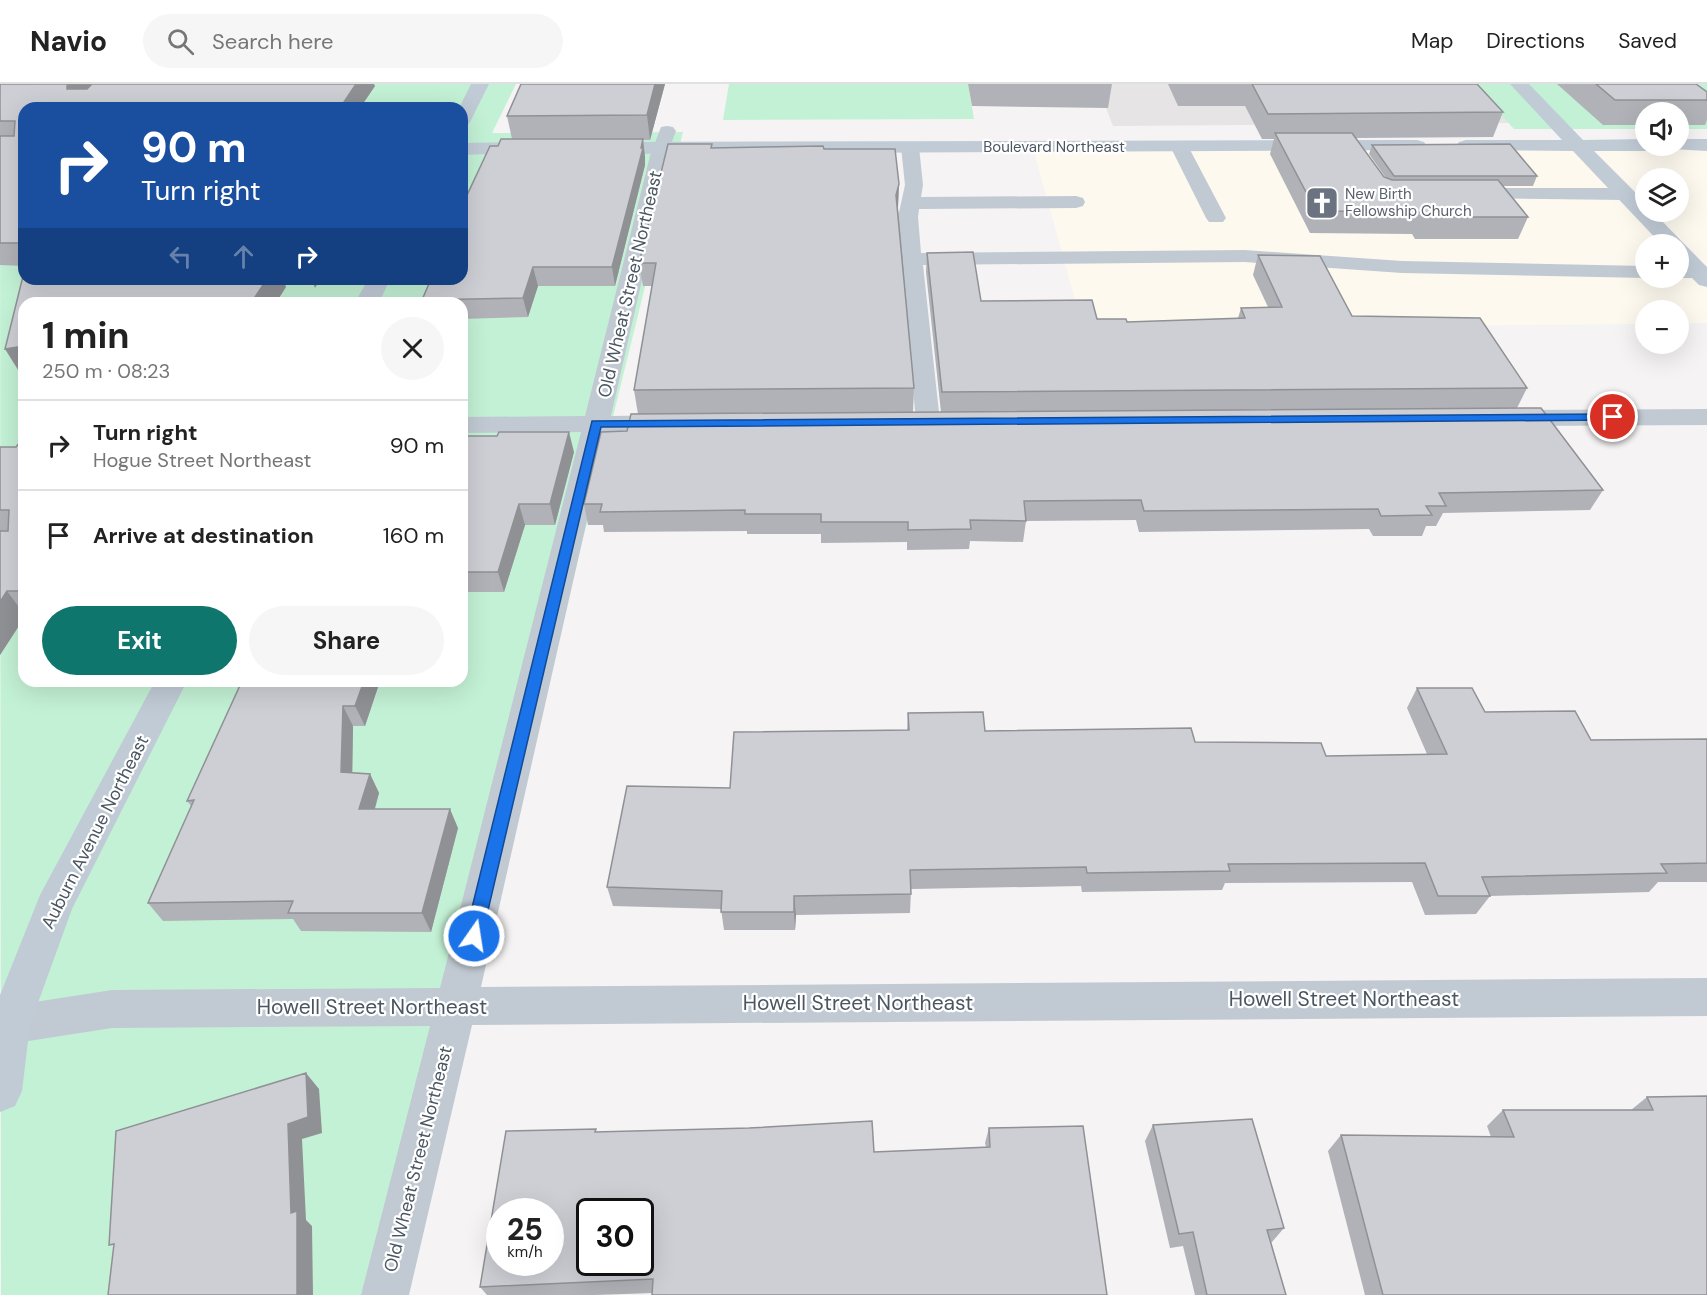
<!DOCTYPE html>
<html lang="en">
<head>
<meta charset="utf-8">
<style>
	:root { --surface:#fff; --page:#f6f6f6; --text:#222; --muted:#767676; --line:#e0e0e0; --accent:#0f766e }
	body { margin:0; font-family:"DM Sans",sans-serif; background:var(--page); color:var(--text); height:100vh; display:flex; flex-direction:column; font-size:22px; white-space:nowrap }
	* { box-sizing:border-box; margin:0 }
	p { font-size:20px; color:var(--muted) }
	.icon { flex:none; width:33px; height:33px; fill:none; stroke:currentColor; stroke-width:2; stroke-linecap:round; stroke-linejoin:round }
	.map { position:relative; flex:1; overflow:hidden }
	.sheet { position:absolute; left:18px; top:213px; width:450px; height:390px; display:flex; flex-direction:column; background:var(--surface); border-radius:18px; box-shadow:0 6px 24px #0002 }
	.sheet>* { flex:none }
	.hud { position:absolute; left:18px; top:18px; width:450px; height:183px; border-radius:18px; box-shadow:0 6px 24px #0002; background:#1a4fa0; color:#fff; overflow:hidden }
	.tools { position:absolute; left:1635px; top:18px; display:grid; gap:12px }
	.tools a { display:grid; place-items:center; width:54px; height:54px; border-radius:50%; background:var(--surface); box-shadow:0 6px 24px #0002; font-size:30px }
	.speed { position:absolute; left:486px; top:1114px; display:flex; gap:12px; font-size:30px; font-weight:700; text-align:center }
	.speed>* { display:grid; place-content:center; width:78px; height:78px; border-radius:50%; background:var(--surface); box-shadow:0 6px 24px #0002; line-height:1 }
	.speed small { font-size:15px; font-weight:400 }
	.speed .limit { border:3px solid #111; border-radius:9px; background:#fff; color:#111 }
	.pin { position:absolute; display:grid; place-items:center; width:51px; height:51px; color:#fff; margin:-26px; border:3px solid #fff; border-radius:50%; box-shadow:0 2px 6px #0007 }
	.me { position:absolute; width:66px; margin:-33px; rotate:13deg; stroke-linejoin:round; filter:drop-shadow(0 0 4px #0008) }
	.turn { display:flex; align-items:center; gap:21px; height:126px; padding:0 24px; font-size:27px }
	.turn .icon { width:78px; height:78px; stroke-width:2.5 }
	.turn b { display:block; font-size:42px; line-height:51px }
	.lanes { display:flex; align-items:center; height:57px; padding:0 24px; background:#0003; justify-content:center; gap:30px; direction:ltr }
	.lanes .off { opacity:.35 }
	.round { display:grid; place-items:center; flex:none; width:63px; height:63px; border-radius:32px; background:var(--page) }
	.headline { display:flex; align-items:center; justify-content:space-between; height:102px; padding:0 24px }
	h1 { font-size:36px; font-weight:700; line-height:45px }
	.button { display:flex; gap:12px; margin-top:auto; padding:12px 24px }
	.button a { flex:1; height:69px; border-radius:36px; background:var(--accent); color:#fff; font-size:24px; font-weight:700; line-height:69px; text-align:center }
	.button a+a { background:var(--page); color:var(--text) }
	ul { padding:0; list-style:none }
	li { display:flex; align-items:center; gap:18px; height:90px; padding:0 24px; border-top:2px solid var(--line) }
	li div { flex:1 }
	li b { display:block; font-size:22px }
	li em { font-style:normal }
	header { display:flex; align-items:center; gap:36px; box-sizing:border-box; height:84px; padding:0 30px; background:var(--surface); border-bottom:2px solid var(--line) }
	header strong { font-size:28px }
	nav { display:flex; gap:33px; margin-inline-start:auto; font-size:21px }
	.search { width:420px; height:54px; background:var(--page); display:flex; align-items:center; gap:15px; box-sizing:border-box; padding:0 21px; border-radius:33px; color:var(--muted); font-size:22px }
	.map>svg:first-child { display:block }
	.commercial { fill:#fdf9ef; fill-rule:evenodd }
	.education { fill:#e6e4e5 }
	.green { fill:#c3f1d5; fill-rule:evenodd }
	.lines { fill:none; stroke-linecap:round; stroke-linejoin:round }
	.lane { fill:#c1cad2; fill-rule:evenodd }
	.street { fill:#c1cad2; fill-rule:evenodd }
	.secondary { fill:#c1cbd6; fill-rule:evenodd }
	.wall { fill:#b0b2b7 }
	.shaded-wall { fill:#909195 }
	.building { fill:#cdcfd5; stroke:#909195; stroke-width:1.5; fill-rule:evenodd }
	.route { fill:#1a73e8; stroke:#114b97; stroke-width:1.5 }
	.labels { text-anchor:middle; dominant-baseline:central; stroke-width:4.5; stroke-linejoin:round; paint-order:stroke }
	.far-street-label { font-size:15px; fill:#4a5661; stroke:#fff }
	.far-worship-label { font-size:15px; fill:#5b616d; stroke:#fff; text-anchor:start }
	.street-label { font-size:18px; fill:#4a5661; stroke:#fff }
	.near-street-label { font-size:21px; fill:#4a5661; stroke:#fff }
</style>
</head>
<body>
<header>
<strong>Navio</strong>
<div class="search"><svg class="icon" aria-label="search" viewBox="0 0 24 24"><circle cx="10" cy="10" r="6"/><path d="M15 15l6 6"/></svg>Search here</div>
<nav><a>Map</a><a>Directions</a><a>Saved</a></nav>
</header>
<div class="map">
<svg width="1707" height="1211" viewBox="0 0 1707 1211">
	<rect width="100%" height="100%" fill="#f5f3f3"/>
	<!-- commercial -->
	<path class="commercial" d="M 1707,61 L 1707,239 L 1679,239 L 1678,226 L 1646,226 L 1645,240 L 1083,245 L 1033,64 ZM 1646,94 L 1678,94 L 1678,128 L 1646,128 ZM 1646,160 L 1678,160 L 1678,194 L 1646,194 Z"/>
	<!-- education -->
	<path class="education" d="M 1097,0 L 1473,0 L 1509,39 L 1113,42 Z"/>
	<!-- green -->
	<path class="green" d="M 0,0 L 516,0 L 492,49 L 683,48 L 397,1211 L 1,1211 ZM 24,24 L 462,24 L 462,195 L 24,195 ZM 24,219 L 462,219 L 462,597 L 24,597 Z
		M 729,0 L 968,0 L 974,35 L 723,36 Z
		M 1473,0 L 1707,0 L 1707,45 L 1679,45 L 1678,28 L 1646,28 L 1645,45 L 1514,45 Z"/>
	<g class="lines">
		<!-- lane -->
		<path class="lane" d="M 667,42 L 673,43 L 676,47 L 668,68 L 656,68 L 653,64 L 661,43 Z
			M 1179,57 L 1185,58 L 1188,62 L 1226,134 L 1223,138 L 1209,138 L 1206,134 L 1170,62 L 1173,58 Z
			M 910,58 L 916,59 L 919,63 L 923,101 L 921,113 L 1076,112 L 1083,114 L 1085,118 L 1083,122 L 1076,124 L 919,125 L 918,133 L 921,169 L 1245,166 L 1402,177 L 1646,182 L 1646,194 L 1648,194 L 1646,194 L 1402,189 L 1245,178 L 923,181 L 940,338 L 936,343 L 928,345 L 920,343 L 916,338 L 898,133 L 905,101 L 901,63 L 904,59 Z
			M 1468,104 L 1624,104 L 1631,106 L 1633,110 L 1631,114 L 1624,116 L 1461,114 L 1459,110 L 1461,106 Z
			M 1678,182 L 1706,184 L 1707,191 L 1699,194 L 1676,194 L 1678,194 Z"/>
		<!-- street -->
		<path class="street" d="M 662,58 L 669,60 L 672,64 L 611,332 L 673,331 L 682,333 L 686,339 L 682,345 L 673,347 L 607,348 L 481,903 L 1707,894 L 1707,932 L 472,941 L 409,1211 L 361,1211 L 430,942 L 112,944 L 9,960 L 0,957 L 0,925 L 9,922 L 112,906 L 440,904 L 581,348 L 462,349 L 462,333 L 585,332 L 652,64 L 655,60 Z
			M 1707,325 L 1707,341 L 1505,342 L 1496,340 L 1492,334 L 1496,328 L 1505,326 Z"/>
		<!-- secondary -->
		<path class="secondary" d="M 471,0 L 489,0 L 469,40 L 462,42 L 462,24 L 459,24 Z
			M 1510,0 L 1529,0 L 1583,56 L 1646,55 L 1646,62 L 1655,62 L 1653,65 L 1646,67 L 1594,67 L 1646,119 L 1646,128 L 1653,128 C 1673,148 1688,164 1707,183 L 1707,203 L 1699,201 L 1678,180 L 1678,160 L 1661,160 L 1573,67 L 1459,66 L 1456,62 L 1459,58 L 1466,56 L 1562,56 Z
			M 1678,55 L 1707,55 L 1707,67 L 1671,65 L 1669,62 L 1678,62 Z
			M 1417,56 L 1424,58 L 1427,62 L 1424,66 L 599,70 L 592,68 L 589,64 L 592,60 L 599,58 Z
			M 535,58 L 542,60 L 545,64 L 542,68 L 462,71 L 462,59 Z
			M 368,195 L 390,195 L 379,219 L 355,219 Z
			M 155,597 L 187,597 L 72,825 L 30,941 L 22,1007 L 15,1022 L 0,1028 L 0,911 L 40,811 Z"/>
	</g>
	<!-- wall -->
	<path class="wall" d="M 0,0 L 375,2 L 360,24 L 24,24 L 24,182 L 0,181 Z
		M 521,0 L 665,0 L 650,56 L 643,56 L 645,73 L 645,81 L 615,202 L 538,202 L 528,233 L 462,235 L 462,219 L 423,219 L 422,216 L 498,62 L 512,55 L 507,32 Z
		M 968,0 L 1112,0 L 1108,24 L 972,22 Z
		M 1168,0 L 1477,0 L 1503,28 L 1493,53 L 1356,54 L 1384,93 L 1386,94 L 1369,70 L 1372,61 L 1537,92 L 1533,102 L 1503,102 L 1528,133 L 1518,155 L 1415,155 L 1412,150 L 1310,149 L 1270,70 L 1274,55 L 1262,55 L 1245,22 L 1178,22 Z
		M 1557,0 L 1696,0 L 1707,16 L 1707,36 L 1705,41 L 1678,41 L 1678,28 L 1646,28 L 1646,41 L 1603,41 Z
		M 712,60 L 712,64 L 824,65 L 899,100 L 898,124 L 914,304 L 913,328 L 638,330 L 634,306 L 652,202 L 643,202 L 639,179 Z
		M 927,169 L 981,217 L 1097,235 L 1127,238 L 1238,234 L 1241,224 L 1268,223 L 1253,191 L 1258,171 L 1352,232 L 1527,304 L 1517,324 L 941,328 L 926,188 Z
		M 462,352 L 574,368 L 555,441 L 525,441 L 504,508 L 462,508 Z
		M 24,353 L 24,534 L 0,571 L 0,363 L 16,363 Z
		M 1603,406 L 1590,426 L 1443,429 L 1436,442 L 1426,442 L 1422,452 L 1373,452 L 1369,445 L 1139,448 L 1136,436 L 1026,437 L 1023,458 L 970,457 L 969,465 L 907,466 L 907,458 L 821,459 L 821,450 L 747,450 L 747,447 L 604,448 L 603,441 L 588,441 L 584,420 Z
		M 242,597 L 380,597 L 365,642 L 353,642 L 352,689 L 370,690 L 379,709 L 375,725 L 458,744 L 431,848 L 301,847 L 293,835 L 163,837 L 148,819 L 192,723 L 187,717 Z
		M 1417,604 L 1485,628 L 1591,656 L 1707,655 L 1707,798 L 1658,798 L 1649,808 L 1490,812 L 1476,830 L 1425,831 L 1412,798 L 1225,799 L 1222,806 L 1082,808 L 1081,802 L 911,805 L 910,829 L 796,831 L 795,846 L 724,846 L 721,825 L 613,822 L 607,803 L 907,646 L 908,629 L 985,647 L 1195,658 L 1326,672 L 1427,670 L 1407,624 Z
		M 1707,1012 L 1707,1211 L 1365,1211 L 1328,1067 L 1341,1051 L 1491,1053 L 1487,1042 L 1503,1026 L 1631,1026 L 1647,1013 Z
		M 1153,1041 L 1284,1144 L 1272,1158 L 1271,1158 L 1286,1211 L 1195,1211 L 1183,1162 L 1170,1164 L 1145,1057 Z
		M 1083,1042 L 652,1209 L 595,1211 L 487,1211 L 480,1203 L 597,1048 L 874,1068 L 986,1063 L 985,1059 L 989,1044 Z"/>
	<!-- shaded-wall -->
	<path class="shaded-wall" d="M 68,0 L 99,0 L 76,22 L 67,5 L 67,2 Z
		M 356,0 L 374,0 L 375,2 L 360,24 L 343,24 L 342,21 Z
		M 655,0 L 665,0 L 650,56 L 647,31 Z
		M 643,55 L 645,73 L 645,81 L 615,202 L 612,183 Z
		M 899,100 L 898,122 L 896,133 L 896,111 Z
		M 533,183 L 538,202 L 528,233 L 523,214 Z
		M 267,195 L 283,195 L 286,203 L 276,219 L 251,219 Z
		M 312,195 L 320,195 L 315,204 Z
		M 24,262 L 24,288 L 20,289 L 5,265 Z
		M 569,348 L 574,368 L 555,441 L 550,420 Z
		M 519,420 L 525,441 L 504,508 L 498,488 Z
		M 7,507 L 24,530 L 24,534 L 0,571 L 0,518 Z
		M 364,597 L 380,597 L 365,642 L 355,622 Z
		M 343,622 L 353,642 L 352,708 L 341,688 Z
		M 370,690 L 379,709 L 369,745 L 359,725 Z
		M 450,725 L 458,744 L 431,848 L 422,829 Z
		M 794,812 L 796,831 L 795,846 L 794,828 Z
		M 306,989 L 319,1005 L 322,1049 L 302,1055 L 306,1136 L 312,1142 L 313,1211 L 297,1211 L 291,1129 L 288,1040 Z"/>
	<!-- building -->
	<path class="building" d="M 0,0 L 68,0 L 67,2 L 67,5 L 87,5 L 92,0 L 356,0 L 342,21 L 260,21 L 258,24 L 24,24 L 24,158 L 23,159 L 0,159 L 0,52 L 14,52 L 15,37 L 0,37 Z
		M 521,0 L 655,0 L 647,31 L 507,32 Z
		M 1252,0 L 1477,0 L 1503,28 L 1268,30 Z
		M 1596,0 L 1696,0 L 1707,8 L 1707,16 L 1615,16 Z
		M 1275,49 L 1352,49 L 1384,93 L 1392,96 L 1498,96 L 1528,133 L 1423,133 L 1420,128 L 1316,127 Z
		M 501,55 L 643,55 L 641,64 L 643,64 L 612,183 L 533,183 L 523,214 L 422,216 L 431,195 L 462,195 L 462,122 L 490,62 L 498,62 Z
		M 668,60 L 712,60 L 711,64 L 823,62 L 824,65 L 895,65 L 899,100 L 896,111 L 914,304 L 634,306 L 656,179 L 639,179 Z
		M 1510,60 L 1537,92 L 1394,92 L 1372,61 Z
		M 973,168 L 981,217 L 1092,216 L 1097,235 L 1126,235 L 1127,238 L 1245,234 L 1241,224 L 1282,223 L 1258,171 L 1320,172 L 1352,232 L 1480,234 L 1527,304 L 942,308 L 927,169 Z
		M 24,188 L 24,195 L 267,195 L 251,219 L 24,219 L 24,262 L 5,265 Z
		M 1541,324 L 1603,406 L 1439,409 L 1446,422 L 1426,422 L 1432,431 L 1381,432 L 1378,425 L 1144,427 L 1141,416 L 1024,417 L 1026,437 L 970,436 L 971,445 L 908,446 L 908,438 L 821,438 L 821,430 L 745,430 L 745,426 L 600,428 L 602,420 L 584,420 L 601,348 L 627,347 L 631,330 Z
		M 499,348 L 569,348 L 550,420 L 519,420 L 498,488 L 462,488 L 462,352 L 497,352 Z
		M 24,353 L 24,507 L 7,507 L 0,518 L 0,447 L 8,447 L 9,426 L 0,426 L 0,363 L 16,363 Z
		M 242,597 L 364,597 L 355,622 L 343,622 L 341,688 L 370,690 L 359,725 L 450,725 L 422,829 L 288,829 L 293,817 L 148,819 L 194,716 L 187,717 Z
		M 1417,604 L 1472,604 L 1485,628 L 1575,627 L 1591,656 L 1707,655 L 1707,779 L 1661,780 L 1667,789 L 1482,793 L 1490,812 L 1438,812 L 1425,779 L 1228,780 L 1230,787 L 1087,789 L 1086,783 L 910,786 L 911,810 L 794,812 L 794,828 L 721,828 L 722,807 L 607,803 L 627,702 L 730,704 L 734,648 L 909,646 L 908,629 L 983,628 L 985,647 L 1191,644 L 1195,658 L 1321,659 L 1326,672 L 1447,670 Z
		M 306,989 L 308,1033 L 288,1040 L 291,1129 L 297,1127 L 297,1211 L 108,1211 L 114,1160 L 109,1161 L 116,1047 Z
		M 1707,1012 L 1707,1211 L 1383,1211 L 1341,1051 L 1514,1053 L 1503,1026 L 1653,1026 L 1647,1013 Z
		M 1252,1035 L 1284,1144 L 1267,1146 L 1286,1211 L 1207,1211 L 1193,1148 L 1179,1150 L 1153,1041 Z
		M 872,1037 L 874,1068 L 990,1063 L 989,1044 L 1083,1042 L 1107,1211 L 652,1211 L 653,1195 L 480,1203 L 506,1047 L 596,1045 L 595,1048 L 749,1044 ZM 500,1128 L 550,1128 L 550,1179 L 500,1179 ZM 590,1128 L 640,1128 L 640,1179 L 590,1179 Z"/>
	<!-- route -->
	<path class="route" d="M 1613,330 L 1616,331 L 1616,336 L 601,343 L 482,852 L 479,857 L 474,859 L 468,857 L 465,852 L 592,337 Z"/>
	<!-- icons -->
	<defs>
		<g id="church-square" transform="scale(1.725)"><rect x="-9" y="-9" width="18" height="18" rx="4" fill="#6b7280" stroke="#fff"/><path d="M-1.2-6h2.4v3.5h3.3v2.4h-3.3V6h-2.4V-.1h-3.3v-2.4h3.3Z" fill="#fff"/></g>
	</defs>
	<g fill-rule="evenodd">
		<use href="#church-square" x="1322" y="119"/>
	</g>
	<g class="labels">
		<!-- far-street labels -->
		<g class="far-street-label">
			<text x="1054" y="63">Boulevard Northeast</text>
		</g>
		<!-- far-worship labels -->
		<g class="far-worship-label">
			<text x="1345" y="110">New Birth<tspan x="1345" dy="17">Fellowship Church</tspan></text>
		</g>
		<!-- street labels -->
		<g class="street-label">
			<text transform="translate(630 200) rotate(-77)">Old Wheat Street Northeast</text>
			<text transform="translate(95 748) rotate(-63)">Auburn Avenue Northeast</text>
			<text transform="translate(418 1075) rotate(-76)">Old Wheat Street Northeast</text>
		</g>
		<!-- near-street labels -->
		<g class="near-street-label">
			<text x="1344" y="915">Howell Street Northeast</text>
			<text x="858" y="919">Howell Street Northeast</text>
			<text x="372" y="923">Howell Street Northeast</text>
		</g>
	</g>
</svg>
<div class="tools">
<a><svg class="icon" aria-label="sound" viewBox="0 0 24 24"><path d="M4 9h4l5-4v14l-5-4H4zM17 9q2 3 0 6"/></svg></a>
<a><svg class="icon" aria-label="layers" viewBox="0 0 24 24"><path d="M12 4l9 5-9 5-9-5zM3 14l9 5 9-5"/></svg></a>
<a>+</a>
<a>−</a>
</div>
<div class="speed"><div>25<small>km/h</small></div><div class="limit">30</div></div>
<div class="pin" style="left:1613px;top:333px;background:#d93025"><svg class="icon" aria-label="arrive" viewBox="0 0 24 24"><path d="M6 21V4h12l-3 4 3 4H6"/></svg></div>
<svg class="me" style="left:474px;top:852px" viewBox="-20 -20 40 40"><circle r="17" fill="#1a73e8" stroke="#fff" stroke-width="3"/><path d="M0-11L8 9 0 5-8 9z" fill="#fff"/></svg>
<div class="hud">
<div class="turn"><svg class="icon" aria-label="right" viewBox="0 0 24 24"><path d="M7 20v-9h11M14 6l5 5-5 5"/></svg><div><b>90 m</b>Turn right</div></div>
<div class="lanes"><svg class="icon off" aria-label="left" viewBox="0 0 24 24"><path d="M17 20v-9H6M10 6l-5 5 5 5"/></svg><svg class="icon off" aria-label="ahead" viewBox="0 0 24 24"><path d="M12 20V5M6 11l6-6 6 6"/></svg><svg class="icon" aria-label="right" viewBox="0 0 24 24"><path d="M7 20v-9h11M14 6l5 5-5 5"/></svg></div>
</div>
<section class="sheet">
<div class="headline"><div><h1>1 min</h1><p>250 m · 08:23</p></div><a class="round"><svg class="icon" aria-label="close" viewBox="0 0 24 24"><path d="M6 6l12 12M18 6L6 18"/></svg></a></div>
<ul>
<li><svg class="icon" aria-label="right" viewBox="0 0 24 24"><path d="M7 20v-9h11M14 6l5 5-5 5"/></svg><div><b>Turn right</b><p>Hogue Street Northeast</p></div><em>90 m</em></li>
<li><svg class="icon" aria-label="arrive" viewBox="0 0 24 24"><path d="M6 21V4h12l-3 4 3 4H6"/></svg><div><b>Arrive at destination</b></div><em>160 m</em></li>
</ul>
<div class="button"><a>Exit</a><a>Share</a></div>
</section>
</div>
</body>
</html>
